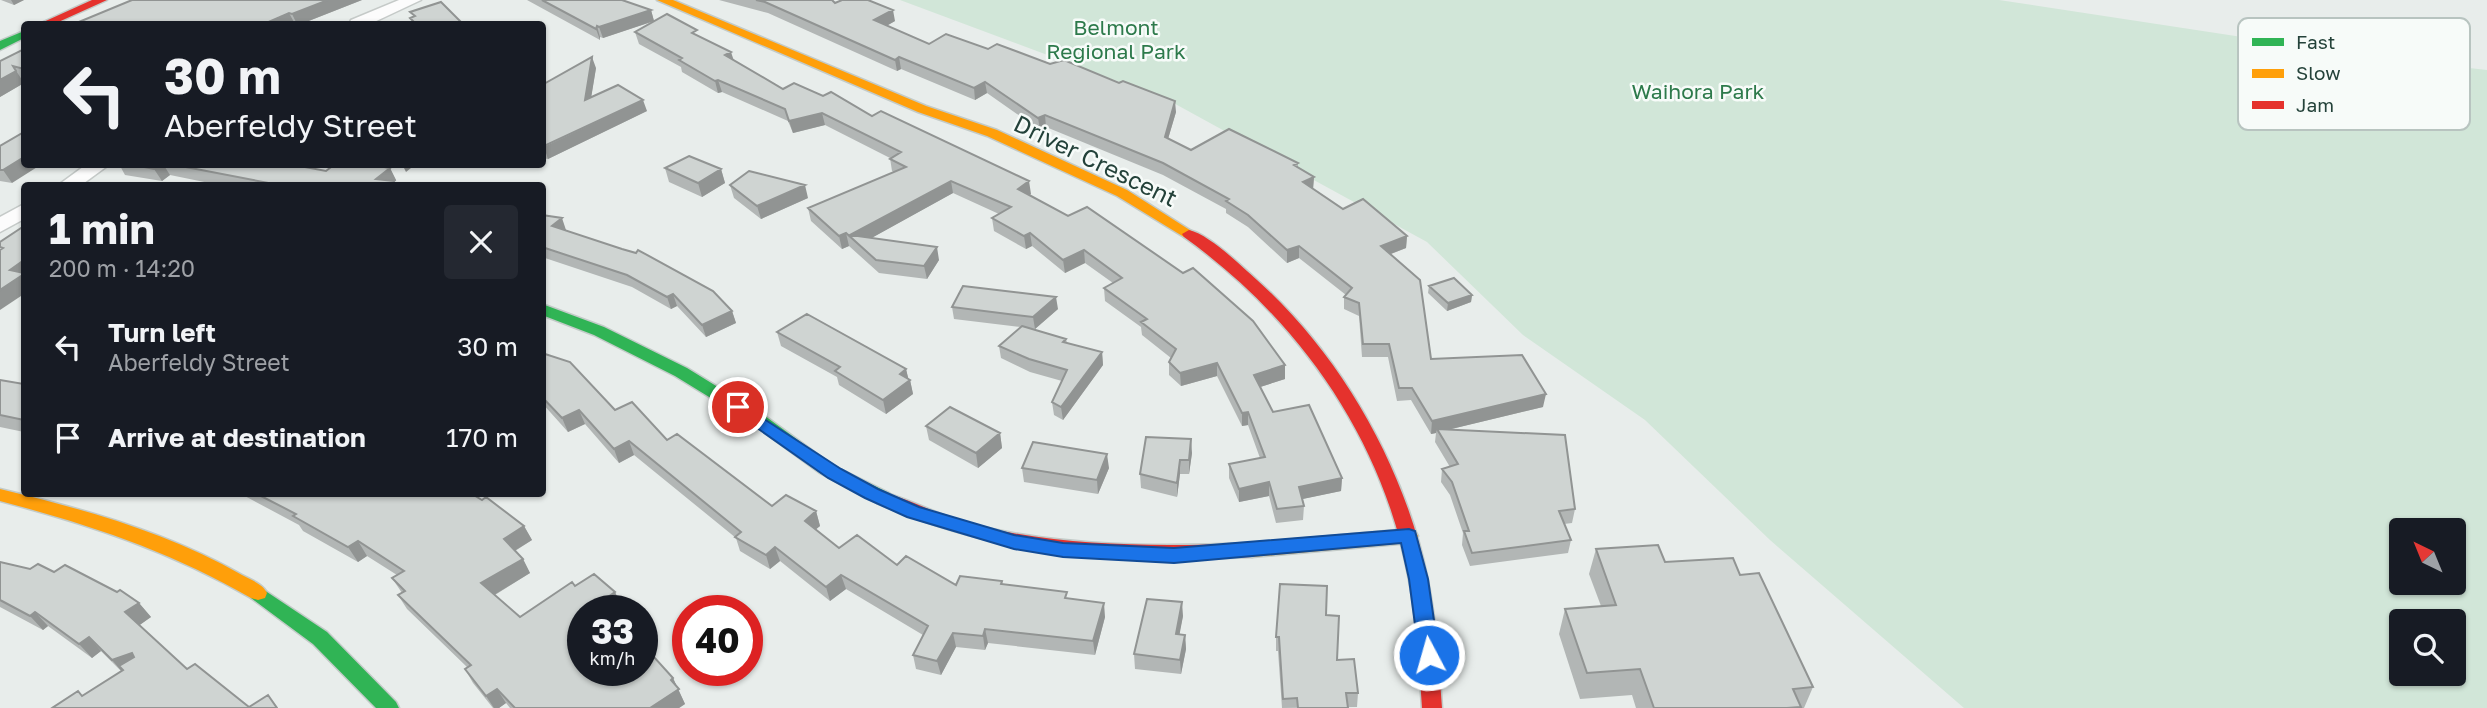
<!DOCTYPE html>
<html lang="en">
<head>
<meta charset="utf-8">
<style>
	:root { --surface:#171b24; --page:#242831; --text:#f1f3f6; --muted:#9ea1a6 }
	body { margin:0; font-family:"Golos Text",sans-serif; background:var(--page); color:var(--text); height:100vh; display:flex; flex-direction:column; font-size:26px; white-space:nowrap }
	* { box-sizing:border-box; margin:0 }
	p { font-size:23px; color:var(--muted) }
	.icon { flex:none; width:38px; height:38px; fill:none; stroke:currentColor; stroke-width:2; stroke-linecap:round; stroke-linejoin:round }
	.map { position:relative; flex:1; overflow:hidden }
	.details { position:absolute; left:21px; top:182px; width:525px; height:315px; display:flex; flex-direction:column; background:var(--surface); border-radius:7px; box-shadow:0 2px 5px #0004 }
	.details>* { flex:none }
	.hud { position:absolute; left:21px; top:21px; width:525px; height:147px; border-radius:7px; box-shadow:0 2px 5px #0004; background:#171b24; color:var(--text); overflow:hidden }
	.needle { width:46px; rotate:317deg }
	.controls { position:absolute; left:2389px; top:518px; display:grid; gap:14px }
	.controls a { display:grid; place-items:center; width:77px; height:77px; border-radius:7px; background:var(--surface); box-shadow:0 2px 5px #0004; font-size:35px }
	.speed { position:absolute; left:567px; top:595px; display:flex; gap:14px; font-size:35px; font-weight:700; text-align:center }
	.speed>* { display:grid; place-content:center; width:91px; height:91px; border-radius:50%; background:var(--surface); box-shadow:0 2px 5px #0004; line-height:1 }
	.speed small { font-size:18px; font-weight:400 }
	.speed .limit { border:10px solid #d22; background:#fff; color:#111 }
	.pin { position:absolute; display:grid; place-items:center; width:60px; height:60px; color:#fff; margin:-30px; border:4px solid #fff; border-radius:50%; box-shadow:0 2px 7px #0007 }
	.me { position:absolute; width:77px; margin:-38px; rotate:354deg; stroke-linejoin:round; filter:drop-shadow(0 0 5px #0008) }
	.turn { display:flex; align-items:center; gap:24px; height:147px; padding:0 28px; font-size:32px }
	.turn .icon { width:91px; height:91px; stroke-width:2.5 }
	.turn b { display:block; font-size:49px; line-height:60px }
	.round { display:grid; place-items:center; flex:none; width:74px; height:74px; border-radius:7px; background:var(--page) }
	.overview { display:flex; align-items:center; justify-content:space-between; height:119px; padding:0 28px }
	h1 { font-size:42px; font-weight:700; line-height:52px }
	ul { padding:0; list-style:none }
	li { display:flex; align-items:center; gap:21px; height:91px; padding:0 28px }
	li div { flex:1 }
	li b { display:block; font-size:26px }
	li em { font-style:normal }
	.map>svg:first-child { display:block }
	.green { fill:#d1e6d8; fill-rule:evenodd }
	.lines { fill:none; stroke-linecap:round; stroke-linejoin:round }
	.street-casing { stroke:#c5cac8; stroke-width:3 }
	.fast-casing { stroke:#c3cbc8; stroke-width:3 }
	.slow-casing { stroke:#c3cbc8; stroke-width:3 }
	.jam-casing { stroke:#c3cbc8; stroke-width:3 }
	.street { fill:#fcfcfc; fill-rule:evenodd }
	.fast { fill:#30b455; fill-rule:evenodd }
	.slow { fill:#ff9f0a; fill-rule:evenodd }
	.jam { fill:#e5322d; fill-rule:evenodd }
	.wall { fill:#b2b6b5 }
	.shaded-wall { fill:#919493 }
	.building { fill:#cfd4d2; stroke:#919493; stroke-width:2 }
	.route { fill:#1a73e8; stroke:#114b97; stroke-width:2 }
	.labels { text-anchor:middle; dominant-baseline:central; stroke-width:5; stroke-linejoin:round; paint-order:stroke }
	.far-park-label { font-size:21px; fill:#2d7a4b; stroke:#f7fbf9 }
	.street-label { font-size:24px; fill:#24423a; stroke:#f7fbf9 }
	.key { fill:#f7fbf9; stroke:#b8c4c0; stroke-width:2 }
	.key-label { font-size:19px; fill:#24423a }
</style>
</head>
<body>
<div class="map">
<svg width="2487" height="708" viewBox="0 0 2487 708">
	<rect width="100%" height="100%" fill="#e8edeb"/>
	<!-- green -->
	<path class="green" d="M 900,0 L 1999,0 L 2380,58 L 2487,70 L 2487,708 L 1964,708 L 1770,540 L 1645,420 L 1523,335 L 1427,242 L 1168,100 ZM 2401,530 L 2454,530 L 2454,583 L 2401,583 ZM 2401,621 L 2454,621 L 2454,674 L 2401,674 Z"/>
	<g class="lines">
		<!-- street casing -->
		<g class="street-casing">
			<path id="street" d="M 399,0 L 421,0 L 370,24 L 349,24 L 351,20 Z
				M 87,164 L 110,164 L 80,186 L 57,186 Z
				M 24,204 L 24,219 L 0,232 L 0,217 Z"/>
		</g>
		<!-- fast casing -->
		<g class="fast-casing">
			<path id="fast" d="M 24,31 L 24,38 L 0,50 L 0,41 Z
				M 542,304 L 604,327 L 687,368 L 765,416 L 832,465 L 889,493 L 892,498 L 889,503 L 877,503 L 820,473 L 753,424 L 675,376 L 594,335 L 542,315 Z
				M 258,586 L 327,632 L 396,702 L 399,708 L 376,708 L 313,644 L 251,598 L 249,593 L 251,588 Z"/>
		</g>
		<!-- slow casing -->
		<g class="slow-casing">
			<path id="slow" d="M 657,0 L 673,0 L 926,106 L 997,130 L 1127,190 L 1196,234 L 1194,237 L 1184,237 L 1117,196 L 987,136 L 918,112 Z
				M 0,489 C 83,509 167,532 242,575 C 251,580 263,584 267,593 L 265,598 L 258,600 L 251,598 C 172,552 88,524 0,501 Z
				M 1409,529 L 1415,531 L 1418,536 L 1415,541 L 1409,543 L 1252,557 L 1246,555 L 1243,550 L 1246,545 L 1252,543 Z"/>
		</g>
		<!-- jam casing -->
		<g class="jam-casing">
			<path id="jam" d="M 92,0 L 107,0 L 54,24 L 39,24 Z
				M 1189,230 C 1210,235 1240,265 1257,280 C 1341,355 1404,466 1427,576 C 1436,619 1439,664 1442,708 L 1422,708 C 1419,664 1417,619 1408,575 C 1381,436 1298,319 1184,237 L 1182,234 Z
				M 883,492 C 914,501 942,517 974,525 C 1065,547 1159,547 1252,543 L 1258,545 L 1261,550 L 1258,555 L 1252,557 C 1113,562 1006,559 877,503 L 874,498 L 877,493 Z"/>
		</g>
		<!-- street -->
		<use href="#street" class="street"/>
		<!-- fast -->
		<use href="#fast" class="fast"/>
		<!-- slow -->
		<use href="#slow" class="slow"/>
		<!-- jam -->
		<use href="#jam" class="jam"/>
	</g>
	<!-- wall -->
	<path class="wall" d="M 1,0 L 24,0 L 14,5 Z
		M 132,0 L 362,0 L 301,24 L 74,24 Z
		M 527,0 L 622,0 L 651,10 L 654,21 L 603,38 L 600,37 L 600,40 Z
		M 719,0 L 832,0 L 835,3 L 895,21 L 886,26 L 929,44 L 988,49 L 1176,112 L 1168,139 L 1191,150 L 1298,163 L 1298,168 L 1314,177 L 1313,189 L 1343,209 L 1407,236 L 1406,248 L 1391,254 L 1431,359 L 1543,407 L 1451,429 L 1575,509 L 1572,523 L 1564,524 L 1571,540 L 1568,553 L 1470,566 L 1462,545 L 1463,533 L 1450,495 L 1441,482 L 1442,469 L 1450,467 L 1435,442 L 1436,433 L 1431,434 L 1411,400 L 1397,401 L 1388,357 L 1362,357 L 1359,316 L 1344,309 L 1344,297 L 1346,295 L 1299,258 L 1287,263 L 1248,227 L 1226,213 L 1226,209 L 1163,175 L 1046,127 L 1040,130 L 987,93 L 975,100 L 901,69 L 897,71 L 768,13 Z
		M 635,32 L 699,36 L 733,60 L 783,89 L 872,116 L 1031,194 L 1029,195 L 1285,379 L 1260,387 L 1273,412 L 1342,478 L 1341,491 L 1302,499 L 1304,506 L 1303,520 L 1276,523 L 1269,496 L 1239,502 L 1229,478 L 1229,464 L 1260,458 L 1248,425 L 1242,426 L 1217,376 L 1181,386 L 1169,375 L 1169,362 L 1171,358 L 1142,335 L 1141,327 L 1105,301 L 1104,288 L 1113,283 L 1085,263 L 1065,273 L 1032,246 L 1026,249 L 994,231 L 992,218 L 999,214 L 953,193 L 871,238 L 939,260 L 927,279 L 879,273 L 849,246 L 842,249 L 811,221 L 808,208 L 894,172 L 892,171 L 890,158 L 825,125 L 793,133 L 788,121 L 722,92 L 718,93 L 682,72 L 681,67 L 639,44 Z
		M 24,49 L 24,79 L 21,78 L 24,83 L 0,97 L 0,61 Z
		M 596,68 L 591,97 L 647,111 L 548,159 L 542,158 L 542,85 Z
		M 0,146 L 12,183 L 0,181 Z
		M 119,164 L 289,164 L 326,171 L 390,168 L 396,180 L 394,182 L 396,186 L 224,186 L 170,175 L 162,181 L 125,175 Z
		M 665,168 L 721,169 L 725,183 L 702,197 L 669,182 Z
		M 730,185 L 808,198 L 761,219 L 734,198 Z
		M 542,215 L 566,230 L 732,311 L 736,323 L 706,337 L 677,306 L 671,309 L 632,287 L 542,257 Z
		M 1429,286 L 1472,295 L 1471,302 L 1447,311 L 1428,293 Z
		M 952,307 L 1058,309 L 1035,329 L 1028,328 L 1066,339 L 1067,343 L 1102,352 L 1103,365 L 1063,420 L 1054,415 L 1052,402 L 1062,381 L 1030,372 L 1001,358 L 999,346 L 1021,327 L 954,319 Z
		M 777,332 L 906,369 L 908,379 L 910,380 L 913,394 L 886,414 L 839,385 L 837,377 L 781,346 Z
		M 542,353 L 615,410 L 667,440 L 772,506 L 816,511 L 820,526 L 815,530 L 839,548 L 897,565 L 956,585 L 1002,581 L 1003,585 L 1068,599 L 1105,617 L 1095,655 L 988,643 L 985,650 L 956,647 L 941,675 L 916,669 L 913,655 L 923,635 L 846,589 L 830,601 L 780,561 L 770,569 L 740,551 L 736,538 L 634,455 L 619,463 L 585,424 L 568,432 L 542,403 Z
		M 0,380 L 24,384 L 24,432 L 0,427 Z
		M 926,426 L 1000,433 L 1002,448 L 978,468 L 929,440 Z
		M 1192,453 L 1189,474 L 1180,474 L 1177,497 L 1141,488 L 1140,474 Z
		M 1022,468 L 1109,468 L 1098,494 L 1024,482 Z
		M 241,494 L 390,494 L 524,526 L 532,540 L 515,551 L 523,559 L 530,573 L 495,595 L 520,617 L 575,586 L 622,606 L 583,611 L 644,664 L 673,678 L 685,704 L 679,708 L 510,708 L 506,703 L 499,708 L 493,708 L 473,683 L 465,669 L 467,667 L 407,609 L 398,595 L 402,593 L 392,578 L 397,575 L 367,556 L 358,562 L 303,531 L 299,525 Z
		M 1596,549 L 1740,575 L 1813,687 L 1804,708 L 1636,708 L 1632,695 L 1580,699 L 1559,634 L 1565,609 L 1601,606 L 1589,574 Z
		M 0,562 L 30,569 L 38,564 L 54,572 L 65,565 L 117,592 L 120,590 L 139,603 L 151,617 L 139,625 L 187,669 L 195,664 L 249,707 L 268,695 L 278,708 L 52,708 L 78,691 L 82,696 L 121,671 L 101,651 L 92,658 L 48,626 L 43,630 L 0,607 Z
		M 1326,615 L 1337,660 L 1358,693 L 1357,707 L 1282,708 L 1278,651 L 1276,651 L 1276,637 Z
		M 1183,616 L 1179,634 L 1185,635 L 1186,649 L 1181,674 L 1135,669 L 1134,654 Z"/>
	<!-- shaded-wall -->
	<path class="shaded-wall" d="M 11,0 L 24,0 L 14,5 Z
		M 328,0 L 362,0 L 301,24 L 297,24 L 292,14 Z
		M 651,10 L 654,21 L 603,38 L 599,27 Z
		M 893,10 L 895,21 L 876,32 L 874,20 Z
		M 289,13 L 295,24 L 264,24 Z
		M 597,26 L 600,37 L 600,40 L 596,29 Z
		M 731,52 L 735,64 L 725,55 Z
		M 592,57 L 596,68 L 589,111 L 585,100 Z
		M 899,57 L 901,69 L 897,71 L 895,60 Z
		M 13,66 L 24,83 L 0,97 L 0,80 Z
		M 718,80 L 722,92 L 718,93 L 715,81 Z
		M 985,82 L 987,93 L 975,100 L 974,88 Z
		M 643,100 L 647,111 L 548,159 L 544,147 Z
		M 1175,101 L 1176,112 L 1165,149 L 1165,137 Z
		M 822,113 L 825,125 L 793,133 L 789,121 Z
		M 1045,115 L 1046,127 L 1040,130 L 1038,118 Z
		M 24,157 L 24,164 L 42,164 L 12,183 L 3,170 Z
		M 161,164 L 163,164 L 170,175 L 162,181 L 154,169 Z
		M 402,164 L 416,164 L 406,172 Z
		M 390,168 L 396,180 L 394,182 L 396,186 L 379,186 L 376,179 Z
		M 721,169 L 725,183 L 702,197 L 698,183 Z
		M 1314,177 L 1313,189 L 1303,195 L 1303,182 Z
		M 951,181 L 953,193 L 859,245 L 850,235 Z
		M 1029,181 L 1031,194 L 1020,201 L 1018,189 Z
		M 805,185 L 808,198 L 761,219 L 757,206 Z
		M 562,218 L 566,230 L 557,238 L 552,226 Z
		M 846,233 L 849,246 L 842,249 L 839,236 Z
		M 1030,233 L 1032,246 L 1026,249 L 1024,236 Z
		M 1407,236 L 1406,248 L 1380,258 L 1381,246 Z
		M 1299,246 L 1299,258 L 1287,263 L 1287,250 Z
		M 937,247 L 939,260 L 927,279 L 924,266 Z
		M 1084,250 L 1085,263 L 1065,273 L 1063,260 Z
		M 24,260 L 24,294 L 0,310 L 0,290 L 10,270 Z
		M 673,294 L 677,306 L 671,309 L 667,297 Z
		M 1472,295 L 1471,302 L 1447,311 L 1448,303 Z
		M 1056,297 L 1058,309 L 1035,329 L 1033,317 Z
		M 732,311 L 736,323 L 706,337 L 702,325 Z
		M 1102,352 L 1103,365 L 1063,420 L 1061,407 Z
		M 1217,363 L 1217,376 L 1181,386 L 1180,373 Z
		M 1285,365 L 1285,379 L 1254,389 L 1254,375 Z
		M 906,369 L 909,381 L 910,380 L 913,394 L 886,414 L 883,400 L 900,374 Z
		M 1546,394 L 1543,407 L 1439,432 L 1437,429 L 1436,433 L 1431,434 L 1432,421 Z
		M 579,410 L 585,424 L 568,432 L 562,418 Z
		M 1248,412 L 1248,425 L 1242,426 L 1242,413 Z
		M 1000,433 L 1002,448 L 978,468 L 976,453 Z
		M 1191,439 L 1192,453 L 1189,474 L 1189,460 Z
		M 629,441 L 634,455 L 619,463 L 614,449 Z
		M 1107,454 L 1109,468 L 1098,494 L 1097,480 Z
		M 1180,460 L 1180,474 L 1177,497 L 1177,483 Z
		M 1342,478 L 1341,491 L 1298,500 L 1299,487 Z
		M 1269,482 L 1269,496 L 1239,502 L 1239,489 Z
		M 816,511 L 820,526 L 809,535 L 805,521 Z
		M 524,526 L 532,540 L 511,553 L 504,539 Z
		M 358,541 L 367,556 L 358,562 L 348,547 Z
		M 775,547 L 780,561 L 770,569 L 766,555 Z
		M 523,559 L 530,573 L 489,598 L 481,583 Z
		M 841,575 L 846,589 L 830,601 L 826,587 Z
		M 615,592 L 622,606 L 615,611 L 597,611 L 595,606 Z
		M 1182,602 L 1183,616 L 1177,648 L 1176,634 Z
		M 139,603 L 151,617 L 137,627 L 125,612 Z
		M 1104,603 L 1105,617 L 1095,655 L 1093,641 Z
		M 35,612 L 48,626 L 43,630 L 30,616 Z
		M 985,629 L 988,643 L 985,650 L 983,636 Z
		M 953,633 L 956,647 L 941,675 L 937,661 Z
		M 1185,635 L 1186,649 L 1181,674 L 1180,660 Z
		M 89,637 L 101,651 L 92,658 L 79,644 Z
		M 132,653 L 144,667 L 124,674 L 112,660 Z
		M 673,678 L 685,704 L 679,708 L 650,708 L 671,680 Z
		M 497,689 L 506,703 L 499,708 L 494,708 L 486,696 Z"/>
	<!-- building -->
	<path class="building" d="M 132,0 L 328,0 L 292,14 L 289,13 L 264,24 L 74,24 Z
		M 542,0 L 622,0 L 651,10 L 599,27 L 597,26 L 596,29 Z
		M 756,0 L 832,0 L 835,3 L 842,0 L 868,0 L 893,10 L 874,20 L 929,44 L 946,34 L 988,49 L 997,44 L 1050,64 L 1064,60 L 1119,83 L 1123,81 L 1175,101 L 1165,137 L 1191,150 L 1229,129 L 1298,163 L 1294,165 L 1314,177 L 1303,182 L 1343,209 L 1363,199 L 1407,236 L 1381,246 L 1420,280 L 1431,359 L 1522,355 L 1546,394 L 1432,421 L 1412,388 L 1399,388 L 1389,344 L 1363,344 L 1359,303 L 1344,297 L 1352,288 L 1299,246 L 1287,250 L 1248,215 L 1226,201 L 1229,199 L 1163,163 L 1045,115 L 1038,118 L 985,82 L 974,88 L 899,57 L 895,60 L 765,2 Z
		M 441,2 L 463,24 L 416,24 L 410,18 L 415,16 L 410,12 Z
		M 667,14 L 697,30 L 692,33 L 731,52 L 725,55 L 783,89 L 794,83 L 823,96 L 831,92 L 872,116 L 881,111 L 1029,181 L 1018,189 L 1068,216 L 1087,207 L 1183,273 L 1193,268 L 1253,321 L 1285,365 L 1254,375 L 1273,412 L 1309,405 L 1342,478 L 1299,487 L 1304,506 L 1277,509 L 1269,482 L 1239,489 L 1229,464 L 1265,457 L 1248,412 L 1242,413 L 1217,363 L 1180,373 L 1169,362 L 1176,349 L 1141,322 L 1147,319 L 1104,288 L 1122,278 L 1084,250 L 1063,260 L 1030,233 L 1024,236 L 992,218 L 1011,207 L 951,181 L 850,235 L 937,247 L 924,266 L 876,260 L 846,233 L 839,236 L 808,208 L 906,167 L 890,159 L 901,152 L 822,113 L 789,121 L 785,109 L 718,80 L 715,81 L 679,60 L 682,58 L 635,32 Z
		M 24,49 L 24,69 L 13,66 L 16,71 L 0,80 L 0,61 Z
		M 592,57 L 585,100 L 618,85 L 643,100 L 542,147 L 542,85 Z
		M 24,132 L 24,157 L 3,170 L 0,170 L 0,146 Z
		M 689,156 L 721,169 L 698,183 L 665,168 Z
		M 129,164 L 161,164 L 154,169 Z
		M 170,164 L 289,164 L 326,171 L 335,164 L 367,164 L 390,168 L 376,179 L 394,181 L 388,186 L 284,186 Z
		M 749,171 L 805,185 L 757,206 L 730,185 Z
		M 542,215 L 562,218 L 552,226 L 622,249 L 636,253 L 638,250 L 713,291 L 732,311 L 702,325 L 673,294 L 667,297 L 627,275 L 542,247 Z
		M 24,226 L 24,260 L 10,270 L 24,273 L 24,274 L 0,290 L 0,250 L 3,248 L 0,247 L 0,242 Z
		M 1454,278 L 1472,295 L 1448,303 L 1429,286 Z
		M 963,286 L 1056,297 L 1033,317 L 952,307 Z
		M 807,314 L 906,369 L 900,374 L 910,380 L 883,400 L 835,371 L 840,367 L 777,332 Z
		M 1022,326 L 1066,339 L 1063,342 L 1102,352 L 1061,407 L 1052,402 L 1067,370 L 1029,359 L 999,346 Z
		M 542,353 L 570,362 L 615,410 L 632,402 L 667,440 L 677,434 L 772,506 L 786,495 L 816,511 L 805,521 L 839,548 L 857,535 L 897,565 L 906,556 L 956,585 L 960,576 L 1002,581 L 1001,584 L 1067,592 L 1065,598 L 1104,603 L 1093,641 L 985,629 L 983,636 L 953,633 L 937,661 L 913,655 L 928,626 L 841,575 L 826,587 L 775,547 L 766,555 L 735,537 L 741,532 L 629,441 L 614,449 L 579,410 L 562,418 L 542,397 Z
		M 0,380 L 24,384 L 24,420 L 0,415 Z
		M 950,407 L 1000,433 L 976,453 L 926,426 Z
		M 1437,429 L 1565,435 L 1575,509 L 1559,511 L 1571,540 L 1472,553 L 1464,531 L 1469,531 L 1452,482 L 1442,469 L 1458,464 Z
		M 1146,437 L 1191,439 L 1189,460 L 1180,460 L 1177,483 L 1140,474 Z
		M 1033,442 L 1107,454 L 1097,480 L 1022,468 Z
		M 257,494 L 390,494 L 394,495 L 396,494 L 472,494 L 482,500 L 486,497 L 524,526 L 504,539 L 523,559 L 481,583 L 520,617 L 572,582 L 575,586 L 594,574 L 615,592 L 595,606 L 599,611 L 583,611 L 583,670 L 642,670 L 642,662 L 644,664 L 654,657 L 673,678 L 671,680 L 679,689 L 650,708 L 515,708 L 497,689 L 486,696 L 465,669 L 471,665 L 398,595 L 405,591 L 392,578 L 404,571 L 358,541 L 348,547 L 293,516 L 296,514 Z
		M 1658,545 L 1665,562 L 1733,558 L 1740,575 L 1759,573 L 1813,687 L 1793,689 L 1801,707 L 1787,708 L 1654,708 L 1640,669 L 1587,673 L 1565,609 L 1616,605 L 1596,549 Z
		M 0,562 L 30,569 L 38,564 L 54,572 L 65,565 L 117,592 L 120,590 L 139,603 L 125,612 L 187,669 L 195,664 L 249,707 L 268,695 L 277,708 L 52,708 L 78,691 L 82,696 L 123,670 L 119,666 L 134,657 L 132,653 L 112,660 L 89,637 L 79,644 L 35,612 L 30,616 L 0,600 Z
		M 1280,584 L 1327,586 L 1326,615 L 1339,616 L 1337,660 L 1354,659 L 1358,693 L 1346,693 L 1348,708 L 1298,708 L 1297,698 L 1283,699 L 1279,637 L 1276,637 Z
		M 1147,599 L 1182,602 L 1176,634 L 1185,635 L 1180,660 L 1134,654 Z"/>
	<!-- route -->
	<path class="route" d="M 738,402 L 841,469 L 878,489 L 919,507 L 1014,535 L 1063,543 L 1174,548 L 1409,529 L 1415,531 L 1428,579 L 1439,655 L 1436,661 L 1429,663 L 1422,661 L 1419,655 L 1409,579 L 1401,543 L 1174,563 L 1063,557 L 1014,549 L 907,517 L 865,498 L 828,478 L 733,411 L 730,407 Z"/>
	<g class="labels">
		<!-- far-park labels -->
		<g class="far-park-label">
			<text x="1116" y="27">Belmont<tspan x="1116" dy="24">Regional Park</tspan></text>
			<text x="1698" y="91">Waihora Park</text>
		</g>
		<!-- street labels -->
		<g class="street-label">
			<text transform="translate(1096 160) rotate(26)">Driver Crescent</text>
		</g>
	</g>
	<!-- legend -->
	<rect x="2238" y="18" width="232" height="112" rx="10" class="key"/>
	<rect x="2252" y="38" width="32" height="8" fill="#30b455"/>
	<rect x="2252" y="69" width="32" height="9" fill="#ff9f0a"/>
	<rect x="2252" y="101" width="32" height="8" fill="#e5322d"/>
	<g class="key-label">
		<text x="2296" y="49">Fast</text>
		<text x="2296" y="80">Slow</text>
		<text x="2296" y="112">Jam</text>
	</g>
</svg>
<div class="controls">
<a><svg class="needle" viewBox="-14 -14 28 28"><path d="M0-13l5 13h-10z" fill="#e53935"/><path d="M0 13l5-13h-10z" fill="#9ea1a6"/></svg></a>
<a><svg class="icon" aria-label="search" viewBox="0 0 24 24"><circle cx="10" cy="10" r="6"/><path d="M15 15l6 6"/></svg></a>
</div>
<div class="speed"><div>33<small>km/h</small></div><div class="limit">40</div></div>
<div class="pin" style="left:738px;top:407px;background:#d93025"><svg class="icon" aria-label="arrive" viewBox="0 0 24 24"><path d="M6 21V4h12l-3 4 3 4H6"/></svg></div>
<svg class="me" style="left:1429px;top:655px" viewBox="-20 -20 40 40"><circle r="17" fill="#1a73e8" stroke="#fff" stroke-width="3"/><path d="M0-11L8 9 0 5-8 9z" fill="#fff"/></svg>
<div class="hud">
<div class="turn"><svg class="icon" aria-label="left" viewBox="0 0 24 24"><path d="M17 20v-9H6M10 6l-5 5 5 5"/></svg><div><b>30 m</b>Aberfeldy Street</div></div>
</div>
<section class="details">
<div class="overview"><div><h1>1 min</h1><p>200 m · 14:20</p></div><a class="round"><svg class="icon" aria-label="close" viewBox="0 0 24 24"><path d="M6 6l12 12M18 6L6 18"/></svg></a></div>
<ul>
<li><svg class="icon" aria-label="left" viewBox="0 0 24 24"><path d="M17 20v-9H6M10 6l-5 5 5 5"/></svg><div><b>Turn left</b><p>Aberfeldy Street</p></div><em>30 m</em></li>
<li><svg class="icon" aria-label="arrive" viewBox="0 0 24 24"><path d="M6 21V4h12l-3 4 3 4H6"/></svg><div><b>Arrive at destination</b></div><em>170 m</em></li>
</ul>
</section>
</div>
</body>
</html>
